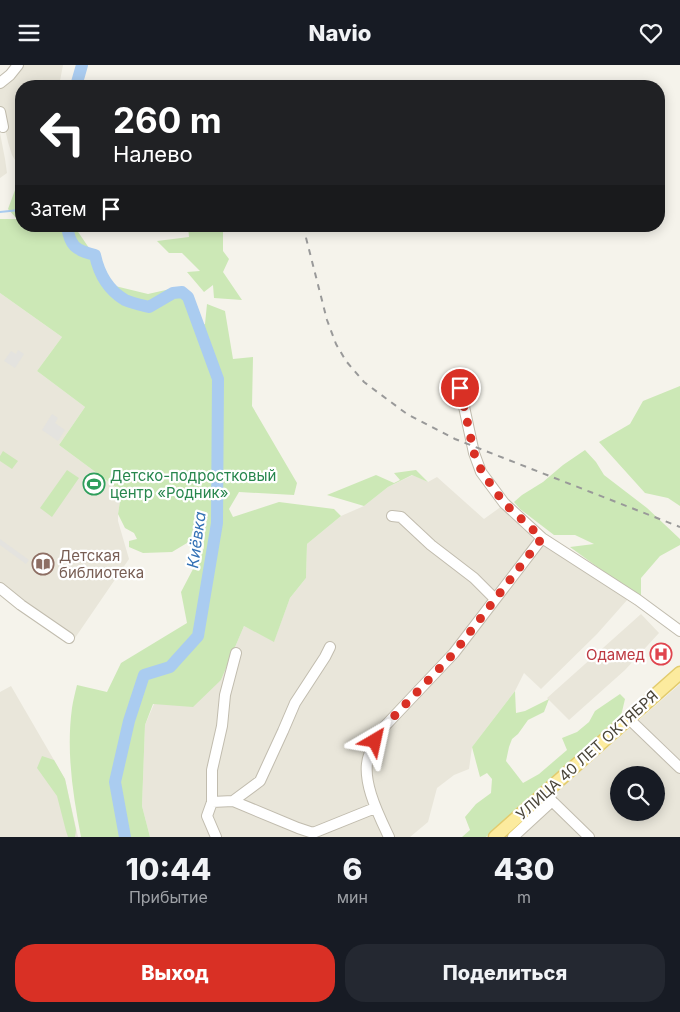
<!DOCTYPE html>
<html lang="ru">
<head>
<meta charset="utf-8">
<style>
	:root { --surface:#171b24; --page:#242831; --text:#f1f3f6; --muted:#9ea1a6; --accent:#d93025 }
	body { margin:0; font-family:Inter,sans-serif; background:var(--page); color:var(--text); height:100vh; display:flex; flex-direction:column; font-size:19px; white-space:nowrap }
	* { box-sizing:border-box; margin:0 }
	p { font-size:16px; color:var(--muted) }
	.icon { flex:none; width:28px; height:28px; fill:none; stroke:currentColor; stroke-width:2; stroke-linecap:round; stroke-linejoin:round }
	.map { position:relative; height:772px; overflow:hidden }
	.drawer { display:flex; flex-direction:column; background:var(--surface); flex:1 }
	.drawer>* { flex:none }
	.guide { position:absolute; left:15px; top:15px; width:650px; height:152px; border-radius:20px; box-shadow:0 2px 12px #0003; background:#202124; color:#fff; overflow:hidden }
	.fabs { position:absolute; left:610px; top:701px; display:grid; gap:10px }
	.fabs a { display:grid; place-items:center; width:55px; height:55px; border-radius:50%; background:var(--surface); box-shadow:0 2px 12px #0003; font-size:25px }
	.pin { position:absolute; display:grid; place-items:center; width:42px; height:42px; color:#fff; margin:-21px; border:2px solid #fff; border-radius:50%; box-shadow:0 1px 5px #0007 }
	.me { position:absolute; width:55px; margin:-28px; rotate:36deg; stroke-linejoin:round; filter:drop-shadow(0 0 4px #0008) }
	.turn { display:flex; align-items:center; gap:18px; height:105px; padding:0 15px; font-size:22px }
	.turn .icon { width:65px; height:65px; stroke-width:2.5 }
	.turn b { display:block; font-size:35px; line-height:42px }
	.then { display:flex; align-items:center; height:48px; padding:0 15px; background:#0003; gap:10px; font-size:19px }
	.eta { display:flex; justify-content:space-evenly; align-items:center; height:85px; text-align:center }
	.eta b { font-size:30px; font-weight:800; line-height:35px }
	.action { display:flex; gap:10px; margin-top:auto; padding:10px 15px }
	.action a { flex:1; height:58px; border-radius:20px; background:var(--accent); color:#fff; font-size:20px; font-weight:800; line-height:58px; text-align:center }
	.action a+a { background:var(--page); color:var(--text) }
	header { display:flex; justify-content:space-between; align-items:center; height:65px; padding:0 15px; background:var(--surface); font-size:22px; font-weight:800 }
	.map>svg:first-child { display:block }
	.residential { fill:#e9e6da; fill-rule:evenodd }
	.green { fill:#cce8b6 }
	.parking { fill:#e4e3df }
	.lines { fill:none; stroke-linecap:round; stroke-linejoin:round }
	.stream { stroke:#aaccf0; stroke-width:2 }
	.river { stroke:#aaccf0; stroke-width:12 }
	.minor-casing { stroke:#c1bcae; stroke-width:12 }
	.major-casing { stroke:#e2cb6d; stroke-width:15 }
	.minor { stroke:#fff; stroke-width:10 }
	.major { stroke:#fceb9e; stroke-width:12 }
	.rail { stroke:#999; stroke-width:2; stroke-dasharray:6 6; stroke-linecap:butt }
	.route { stroke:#d93025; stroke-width:9; stroke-dasharray:0 16.2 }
	.labels { text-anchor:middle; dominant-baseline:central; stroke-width:4.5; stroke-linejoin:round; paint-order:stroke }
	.leisure-label { font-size:15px; fill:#27864d; stroke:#fff; text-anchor:start }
	.education-label { font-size:15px; fill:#785e54; stroke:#fff; text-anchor:start }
	.health-label { font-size:15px; fill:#be3a42; stroke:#fff; text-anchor:end }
	.street-label { font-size:15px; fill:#4a4539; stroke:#fff }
	.water-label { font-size:16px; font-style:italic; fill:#3371b5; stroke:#fff }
</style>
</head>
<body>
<header><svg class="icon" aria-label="menu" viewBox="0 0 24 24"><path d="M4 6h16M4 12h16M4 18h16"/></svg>Navio<svg class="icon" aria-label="heart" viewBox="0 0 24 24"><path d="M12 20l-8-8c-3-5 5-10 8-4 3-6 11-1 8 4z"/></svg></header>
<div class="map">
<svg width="680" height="772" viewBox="0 0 680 772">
	<rect width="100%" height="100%" fill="#f5f3eb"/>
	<!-- residential -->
	<path class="residential" d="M 18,0 L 63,0 L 59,21 L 21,21 L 21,105 L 12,90 L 8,77 L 0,42 L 0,24 L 6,19 Z
		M 0,68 L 5,94 L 7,108 L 0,113 Z
		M 0,228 L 62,272 L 37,306 L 85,342 L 59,380 L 117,423 L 120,436 L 118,449 L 118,456 L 129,494 L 75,573 L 0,520 Z
		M 413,410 L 428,417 L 437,412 L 484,454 L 502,441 L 628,534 L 597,569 L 541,624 L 524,608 L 515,626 L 472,682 L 469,704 L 454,710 L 437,723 L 428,757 L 410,772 L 150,772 L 142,741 L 145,660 L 154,639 L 221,615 L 244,561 L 274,576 L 290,533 L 306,513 L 307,479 L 341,451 L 364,441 L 388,422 Z
		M 641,549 L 659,568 L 625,605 L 569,655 L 547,633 Z
		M 680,619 L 680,772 L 505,772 ZM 619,710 L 656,710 L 656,748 L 619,748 Z
		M 11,621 L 65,714 L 78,772 L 0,772 L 0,627 Z"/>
	<!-- green -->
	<path class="green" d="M 21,124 L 21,161 L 74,161 L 115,221 L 148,229 L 179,222 L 199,261 L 205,259 L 207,239 L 225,246 L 233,294 L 253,292 L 252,341 L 297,418 L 294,430 L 239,427 L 229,444 L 233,452 L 279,437 L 334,444 L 341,451 L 307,479 L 306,513 L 290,533 L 274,577 L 244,561 L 221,615 L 193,642 L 153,639 L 145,660 L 142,741 L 150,772 L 81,772 C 73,730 66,687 72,643 C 73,636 75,628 77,620 L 107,627 L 121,598 L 187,558 L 181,527 L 204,483 L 202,468 L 193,466 L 192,475 L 172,487 L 143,488 L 129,482 L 129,476 L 137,474 L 134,468 L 125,463 L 118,449 L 120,436 L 117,423 L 59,380 L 85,342 L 37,306 L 62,272 L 0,228 L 0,154 L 17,154 L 8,144 L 15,125 Z
		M 188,161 L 223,167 L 223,186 L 229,194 L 223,207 L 242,235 L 214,233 L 213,220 L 204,227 L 187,207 L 200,206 L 182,188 L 169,188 L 157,176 L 189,172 Z
		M 680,321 L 680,441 L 668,433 L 645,428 L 599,377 L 630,359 L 643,336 Z
		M 585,385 L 596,397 L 604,410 L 647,443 L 680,474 L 680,480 L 660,491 L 641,513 L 641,534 L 570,482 L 594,479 L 575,470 L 554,470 L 520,444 L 514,437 L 522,430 L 543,417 L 563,400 Z
		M 3,386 L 18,396 L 12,404 L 0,396 L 0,391 Z
		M 67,405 L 79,413 L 52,452 L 40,443 Z
		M 416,405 L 428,417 L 412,410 L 388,422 L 364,441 L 327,430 L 376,410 L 394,418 L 400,415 L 394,408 Z
		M 515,626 L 516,648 L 525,646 L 549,634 L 544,647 L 528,655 L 518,669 L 512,674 L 509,682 L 506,696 L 523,718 L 539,709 L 567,685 L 562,673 L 577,667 L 589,657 L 595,646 L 620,629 L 625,634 L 621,651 L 486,772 L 462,772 L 470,765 L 465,752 L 476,739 L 491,728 L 492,714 L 487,708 L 480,712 L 472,682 Z
		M 42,691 L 54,695 L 65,714 L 76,765 L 75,772 L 68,772 L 66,766 L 57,731 L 37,703 Z"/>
	<!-- parking -->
	<path class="parking" d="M 18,285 L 24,289 L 15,303 L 4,296 L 11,286 L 16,289 Z
		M 52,349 L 58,353 L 55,358 L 65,365 L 58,376 L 42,365 Z
		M 0,474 L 29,495 L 26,499 L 0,480 Z"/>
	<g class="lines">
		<!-- stream -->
		<path class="stream" d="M 0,147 L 19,145 L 21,143"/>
		<!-- river -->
		<path class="river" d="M 76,21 L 82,0
			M 67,161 C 70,181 75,185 95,190 C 99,209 108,225 125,235 C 132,238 141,240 149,242 L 173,228 L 182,227 L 188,232 L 218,314 L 217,458 L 198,571 L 170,602 L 144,610 L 129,656 L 115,717 L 125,772"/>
		<!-- minor casing -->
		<g class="minor-casing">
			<path id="minor" d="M 0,18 L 10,10 L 18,0
				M 0,47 L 3,62
				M 460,323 L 474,388 L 481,407 L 504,438 L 542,473 L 638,535 L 680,566
				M 392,451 L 401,452 L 431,480 L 474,513 L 495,534
				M 0,523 L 21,540 L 69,573
				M 628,653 L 680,703
				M 543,729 L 552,736 L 589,772
				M 233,736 L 260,716 L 283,666 L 295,638 L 325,592 L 330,582
				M 212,737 L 233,736 L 298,763 L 313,768 L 375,743
				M 216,772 L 207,751 L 212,737 L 212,705 L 222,661 L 225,630 L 236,588
				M 389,772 C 379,751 360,714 369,690 C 372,680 378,671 384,662 L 454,588 L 542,473
				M 513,772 L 552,736"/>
		</g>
		<!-- major casing -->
		<g class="major-casing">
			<path id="major" d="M 495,772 L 680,608"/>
		</g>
		<!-- minor -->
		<use href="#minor" class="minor"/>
		<!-- major -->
		<use href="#major" class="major"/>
		<!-- rail -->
		<path class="rail" d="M 303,161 L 327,255 L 336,279 L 346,296 L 364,317 L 380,329 L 407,349 L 455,374 L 680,462"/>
	</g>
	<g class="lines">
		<!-- route -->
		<path class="route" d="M 375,676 L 384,662 L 454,588 L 542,473 L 504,438 L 482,407 L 474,388 L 460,323"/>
	</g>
	<!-- icons -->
	<defs>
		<g id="stadium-ring" transform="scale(1.125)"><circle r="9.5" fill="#fff" stroke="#2e9e5b" stroke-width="1.5"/><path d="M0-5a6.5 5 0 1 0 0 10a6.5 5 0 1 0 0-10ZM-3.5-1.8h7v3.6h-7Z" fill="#2e9e5b"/></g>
		<g id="library-ring" transform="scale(1.125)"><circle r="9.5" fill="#fff" stroke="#8d6e63" stroke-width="1.5"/><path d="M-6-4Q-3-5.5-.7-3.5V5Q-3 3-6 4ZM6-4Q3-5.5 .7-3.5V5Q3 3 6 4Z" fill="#8d6e63"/></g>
		<g id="hospital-ring" transform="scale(1.125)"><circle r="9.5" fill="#fff" stroke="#e0444e" stroke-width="1.5"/><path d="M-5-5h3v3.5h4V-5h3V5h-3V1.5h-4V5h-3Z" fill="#e0444e"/></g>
	</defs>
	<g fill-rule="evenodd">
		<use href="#stadium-ring" x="94" y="419"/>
		<use href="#library-ring" x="43" y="499"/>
		<use href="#hospital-ring" x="661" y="589"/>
	</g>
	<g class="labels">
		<!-- leisure labels -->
		<g class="leisure-label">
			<text x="110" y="410">Детско-подростковый<tspan x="110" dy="17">центр «Родник»</tspan></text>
		</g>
		<!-- education labels -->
		<g class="education-label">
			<text x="59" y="490">Детская<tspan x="59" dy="17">библиотека</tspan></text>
		</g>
		<!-- health labels -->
		<g class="health-label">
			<text x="645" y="589">Одамед</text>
		</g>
		<!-- street labels -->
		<g class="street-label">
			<text transform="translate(587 690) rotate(-42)">УЛИЦА 40 ЛЕТ ОКТЯБРЯ</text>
		</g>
		<!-- water labels -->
		<g class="water-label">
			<text transform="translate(196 475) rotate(-82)">Киёвка</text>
		</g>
	</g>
</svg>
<div class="fabs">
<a><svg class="icon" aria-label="search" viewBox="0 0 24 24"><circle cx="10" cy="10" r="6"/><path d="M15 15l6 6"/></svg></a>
</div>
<div class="pin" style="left:460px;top:323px;background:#d93025"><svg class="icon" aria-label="arrive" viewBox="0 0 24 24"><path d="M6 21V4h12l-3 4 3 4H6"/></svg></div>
<svg class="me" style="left:375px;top:676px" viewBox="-20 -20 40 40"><path d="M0-17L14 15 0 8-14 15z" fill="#d93025" stroke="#fff" stroke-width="4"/></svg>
<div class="guide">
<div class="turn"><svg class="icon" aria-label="left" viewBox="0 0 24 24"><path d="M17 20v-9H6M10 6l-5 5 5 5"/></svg><div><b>260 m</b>Налево</div></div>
<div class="then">Затем<svg class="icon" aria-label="arrive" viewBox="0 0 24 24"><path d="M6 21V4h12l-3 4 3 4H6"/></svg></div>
</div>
</div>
<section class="drawer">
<div class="eta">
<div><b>10:44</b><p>Прибытие</p></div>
<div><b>6</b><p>мин</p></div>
<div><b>430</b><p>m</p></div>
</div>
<div class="action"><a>Выход</a><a>Поделиться</a></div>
</section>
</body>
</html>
